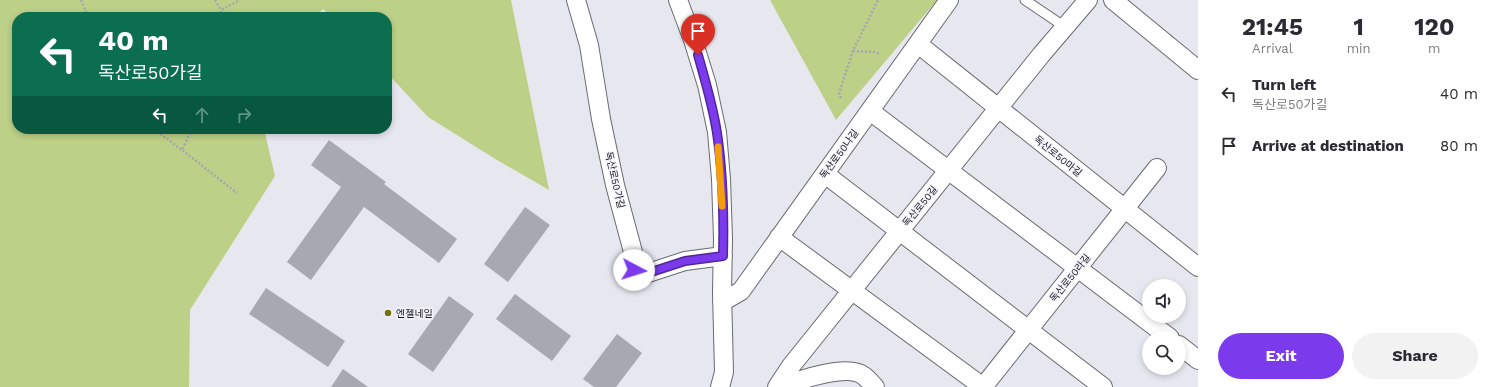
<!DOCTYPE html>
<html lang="en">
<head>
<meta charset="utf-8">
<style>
	:root { --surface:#fff; --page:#f2f2f3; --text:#2b2b33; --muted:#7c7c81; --accent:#7c3aed }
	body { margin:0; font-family:"Work Sans","Noto Sans KR",sans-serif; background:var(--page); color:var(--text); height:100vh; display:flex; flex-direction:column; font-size:15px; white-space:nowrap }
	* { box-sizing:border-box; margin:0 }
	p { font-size:13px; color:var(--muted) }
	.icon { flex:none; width:22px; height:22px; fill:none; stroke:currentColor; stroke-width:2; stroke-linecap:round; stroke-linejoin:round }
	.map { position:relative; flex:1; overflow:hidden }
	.panel { display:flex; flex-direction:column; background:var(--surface); width:300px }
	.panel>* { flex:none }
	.hud { position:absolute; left:12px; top:12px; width:380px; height:122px; border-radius:16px; box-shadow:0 2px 6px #0003; background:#0b6e4f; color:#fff; overflow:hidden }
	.buttons { position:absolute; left:1142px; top:279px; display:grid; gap:8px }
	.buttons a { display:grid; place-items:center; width:44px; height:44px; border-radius:50%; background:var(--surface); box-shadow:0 2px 6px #0003; font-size:20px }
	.pin { position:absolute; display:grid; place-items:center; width:34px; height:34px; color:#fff; margin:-41px -17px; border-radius:50% 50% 50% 0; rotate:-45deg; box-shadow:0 0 4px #0007 }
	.pin .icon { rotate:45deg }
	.me { position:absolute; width:44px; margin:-22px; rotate:95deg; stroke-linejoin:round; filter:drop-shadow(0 0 3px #0008) }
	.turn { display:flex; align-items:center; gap:14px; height:84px; padding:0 20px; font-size:18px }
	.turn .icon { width:52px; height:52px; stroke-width:2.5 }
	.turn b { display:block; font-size:28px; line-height:34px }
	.lanes { display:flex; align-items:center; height:38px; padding:0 20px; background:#0003; justify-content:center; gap:20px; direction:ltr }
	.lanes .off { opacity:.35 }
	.eta { display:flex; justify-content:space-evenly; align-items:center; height:68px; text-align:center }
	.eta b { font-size:24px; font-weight:700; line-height:28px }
	.primary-button { display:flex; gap:8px; margin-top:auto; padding:8px 20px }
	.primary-button a { flex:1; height:46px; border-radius:24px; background:var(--accent); color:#fff; font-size:16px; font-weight:700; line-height:46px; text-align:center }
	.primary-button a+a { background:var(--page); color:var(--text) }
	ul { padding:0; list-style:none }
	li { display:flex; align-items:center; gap:12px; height:52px; padding:0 20px }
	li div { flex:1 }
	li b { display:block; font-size:15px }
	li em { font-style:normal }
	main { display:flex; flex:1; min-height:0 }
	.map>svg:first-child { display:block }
	.green { fill:#bdd087 }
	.building { fill:#a8a8b0 }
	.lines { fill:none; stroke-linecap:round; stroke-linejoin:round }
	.lane-casing { stroke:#696971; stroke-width:11 }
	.street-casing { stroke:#696971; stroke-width:20 }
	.path { stroke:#a6a6ad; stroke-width:2.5; stroke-dasharray:2 2; stroke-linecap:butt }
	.lane { stroke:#fff; stroke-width:9 }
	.street { stroke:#fff; stroke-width:18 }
	.route-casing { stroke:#51269a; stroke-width:10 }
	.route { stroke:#7c3aed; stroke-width:7 }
	.slow { stroke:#f59e0b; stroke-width:7 }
	.poi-dot { fill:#77700f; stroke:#f4f4fd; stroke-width:1.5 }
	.labels { text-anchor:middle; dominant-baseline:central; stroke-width:3; stroke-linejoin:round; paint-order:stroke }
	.street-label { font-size:10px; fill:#19191c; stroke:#f4f4fd }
	.poi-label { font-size:10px; fill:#19191c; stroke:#f4f4fd; text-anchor:start }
</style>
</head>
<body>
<main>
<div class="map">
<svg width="1198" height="387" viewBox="0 0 1198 387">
	<rect width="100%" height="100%" fill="#e7e7f0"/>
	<!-- green -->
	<path class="green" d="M 0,0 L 511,0 L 549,190 L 497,160 L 428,117 L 387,73 L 387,17 L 332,17 L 323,9 L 315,17 L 17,17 L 17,129 L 264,129 L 275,176 L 190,310 L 189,387 L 0,387 Z
		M 770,0 L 937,0 L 836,120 Z"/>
	<!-- building -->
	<path class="building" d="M 329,140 L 386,182 L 384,184 L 457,239 L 439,263 L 364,207 L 311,280 L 287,262 L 341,187 L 311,165 Z
		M 525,207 L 550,225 L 508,282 L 484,264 Z
		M 266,288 L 345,341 L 328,367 L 249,314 Z
		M 515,294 L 571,336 L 552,361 L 496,319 Z
		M 449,296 L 474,314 L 433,372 L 408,354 Z
		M 617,334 L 642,353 L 616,387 L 594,387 L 583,379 Z
		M 343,369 L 368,387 L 331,387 Z"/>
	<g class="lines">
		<!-- lane casing -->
		<g class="lane-casing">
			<path id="lane" d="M 1025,0 L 1065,27"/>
		</g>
		<!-- street casing -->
		<g class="street-casing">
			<path id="street" d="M 576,0 L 589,45 L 601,119 L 615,185 L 633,252 L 634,270 L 642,275 L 685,261 L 723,256
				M 678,0 L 693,40 L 707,85 L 717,132 L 721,179 L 723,239 L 722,292 L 724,372 L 720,387
				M 1113,0 L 1198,70
				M 918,44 L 1198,267
				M 870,111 L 1170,338
				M 825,174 L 1103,387
				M 779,237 L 983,387
				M 722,302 L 741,291 L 949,0
				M 1179,345 L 1198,360
				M 777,387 L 791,366 L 1041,55 L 1088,0
				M 782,387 C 799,380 848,363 864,376 C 868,379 871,383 875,387
				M 983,387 L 1157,168"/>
		</g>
		<!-- path -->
		<path class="path" d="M 81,0 L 88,17
			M 215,0 L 221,10
			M 221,17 L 221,10 L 240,0
			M 853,51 L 875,52 L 880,54
			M 841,98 L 839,93 L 853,51 L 878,0
			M 154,129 L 182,150
			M 192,129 L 182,150 L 237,193"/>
		<!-- lane -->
		<use href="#lane" class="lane"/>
		<!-- street -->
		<use href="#street" class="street"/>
	</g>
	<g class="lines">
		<!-- route casing -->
		<g class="route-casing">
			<path id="route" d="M 634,270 L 642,275 L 685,261 L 723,256 C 724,215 723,173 717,133 C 713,106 705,80 698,55"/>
		</g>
		<!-- route -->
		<use href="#route" class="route"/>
		<!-- slow -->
		<path class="slow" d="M 718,147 L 722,206"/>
	</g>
	<!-- markers -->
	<circle class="poi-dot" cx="388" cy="313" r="4"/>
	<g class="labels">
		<!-- street labels -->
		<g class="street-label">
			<text transform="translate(839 154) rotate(-54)">독산로50나길</text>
			<text transform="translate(1058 156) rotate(39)">독산로50마길</text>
			<text transform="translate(615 180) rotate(77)">독산로50가길</text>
			<text transform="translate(920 206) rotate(-51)">독산로50길</text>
			<text transform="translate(1070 278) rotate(-51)">독산로50라길</text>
		</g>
		<!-- poi labels -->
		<g class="poi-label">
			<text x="396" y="313">엔젤네일</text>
		</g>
	</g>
</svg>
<div class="buttons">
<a><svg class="icon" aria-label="sound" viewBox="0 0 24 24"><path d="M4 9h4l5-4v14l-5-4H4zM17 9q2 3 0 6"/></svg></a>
<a><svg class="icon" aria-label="search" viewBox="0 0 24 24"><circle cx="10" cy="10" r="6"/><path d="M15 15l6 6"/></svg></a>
</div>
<div class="pin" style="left:698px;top:55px;background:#d93025"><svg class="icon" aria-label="arrive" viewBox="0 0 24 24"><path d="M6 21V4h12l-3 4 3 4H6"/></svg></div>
<svg class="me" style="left:634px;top:270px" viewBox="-20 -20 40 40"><circle r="19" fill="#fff"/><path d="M0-13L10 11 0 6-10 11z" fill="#7c3aed"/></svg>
<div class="hud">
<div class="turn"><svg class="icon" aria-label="left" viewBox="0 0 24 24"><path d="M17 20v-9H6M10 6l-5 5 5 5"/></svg><div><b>40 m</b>독산로50가길</div></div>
<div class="lanes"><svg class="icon" aria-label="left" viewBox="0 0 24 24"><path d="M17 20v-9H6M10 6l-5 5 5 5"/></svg><svg class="icon off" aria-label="ahead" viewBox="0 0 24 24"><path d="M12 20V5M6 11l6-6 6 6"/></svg><svg class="icon off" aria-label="right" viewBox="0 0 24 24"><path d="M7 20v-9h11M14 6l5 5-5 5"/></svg></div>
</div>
</div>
<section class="panel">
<div class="eta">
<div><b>21:45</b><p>Arrival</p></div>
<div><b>1</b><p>min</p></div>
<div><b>120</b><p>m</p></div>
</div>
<ul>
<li><svg class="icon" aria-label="left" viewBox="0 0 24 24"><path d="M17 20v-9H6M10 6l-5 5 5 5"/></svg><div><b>Turn left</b><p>독산로50가길</p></div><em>40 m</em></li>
<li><svg class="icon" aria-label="arrive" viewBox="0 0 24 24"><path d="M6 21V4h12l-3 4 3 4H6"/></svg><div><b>Arrive at destination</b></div><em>80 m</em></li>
</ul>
<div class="primary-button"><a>Exit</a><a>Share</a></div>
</section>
</main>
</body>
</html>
